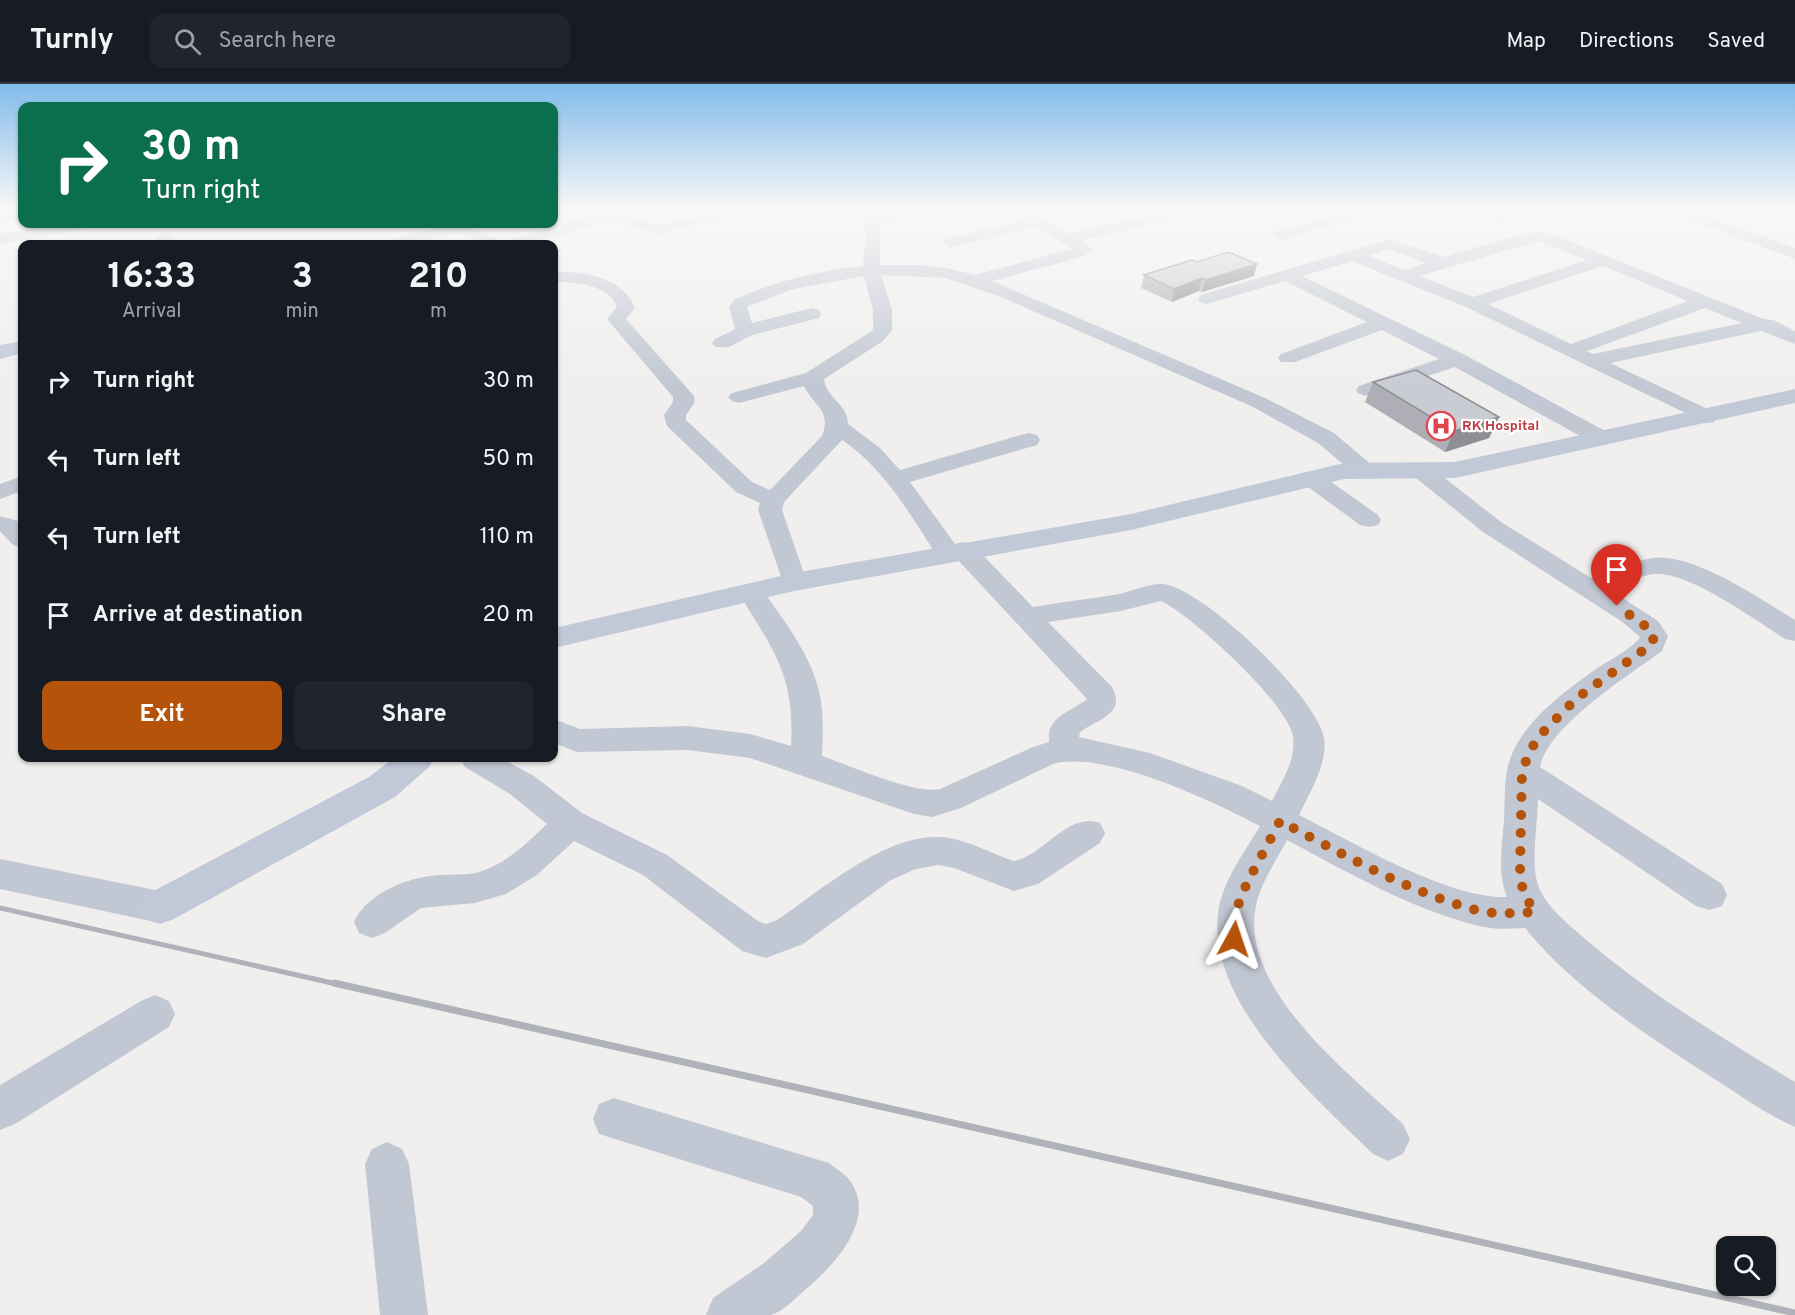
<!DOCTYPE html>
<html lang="en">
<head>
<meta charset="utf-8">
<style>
	:root { --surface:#171b24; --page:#20242c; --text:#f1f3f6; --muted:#9ea1a6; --line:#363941; --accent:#b45309 }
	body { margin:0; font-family:Overpass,sans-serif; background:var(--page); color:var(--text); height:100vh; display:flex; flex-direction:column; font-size:22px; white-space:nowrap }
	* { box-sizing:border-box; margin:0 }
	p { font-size:20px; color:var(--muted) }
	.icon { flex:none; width:33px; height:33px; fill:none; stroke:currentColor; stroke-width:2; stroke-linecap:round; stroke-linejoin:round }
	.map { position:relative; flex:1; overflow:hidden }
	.details { position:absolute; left:18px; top:156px; width:540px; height:522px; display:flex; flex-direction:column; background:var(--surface); border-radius:12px; box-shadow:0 2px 4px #0004 }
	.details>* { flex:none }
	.guide { position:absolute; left:18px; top:18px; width:540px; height:126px; border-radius:12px; box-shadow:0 2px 4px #0004; background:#0b6e4f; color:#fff; overflow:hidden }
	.tools { position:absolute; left:1716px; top:1152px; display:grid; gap:12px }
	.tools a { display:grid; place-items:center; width:60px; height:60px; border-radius:12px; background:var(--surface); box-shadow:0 2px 4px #0004; font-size:30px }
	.pin { position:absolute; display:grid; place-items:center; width:51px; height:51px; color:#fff; margin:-62px -26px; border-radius:50% 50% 50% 0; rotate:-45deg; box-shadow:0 0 6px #0007 }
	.pin .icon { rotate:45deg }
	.me { position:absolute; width:66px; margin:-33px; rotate:5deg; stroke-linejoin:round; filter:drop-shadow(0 0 4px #0008) }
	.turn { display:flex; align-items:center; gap:21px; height:126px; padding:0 24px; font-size:27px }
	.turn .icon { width:78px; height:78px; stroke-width:2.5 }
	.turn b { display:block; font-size:42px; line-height:51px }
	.eta { display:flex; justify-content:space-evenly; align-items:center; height:102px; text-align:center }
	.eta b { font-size:36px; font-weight:700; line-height:42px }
	.cta { display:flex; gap:12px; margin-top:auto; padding:12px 24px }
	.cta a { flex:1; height:69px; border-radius:12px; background:var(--accent); color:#fff; font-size:24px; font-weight:700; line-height:69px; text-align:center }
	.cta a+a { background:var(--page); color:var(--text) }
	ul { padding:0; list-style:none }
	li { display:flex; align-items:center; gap:18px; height:78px; padding:0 24px }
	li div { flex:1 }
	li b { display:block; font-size:22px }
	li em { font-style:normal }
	header { display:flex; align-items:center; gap:36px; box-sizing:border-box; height:84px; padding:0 30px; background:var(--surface); border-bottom:2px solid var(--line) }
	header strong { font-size:28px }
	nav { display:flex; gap:33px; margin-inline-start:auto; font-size:21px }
	.search { width:420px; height:54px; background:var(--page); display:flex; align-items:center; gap:15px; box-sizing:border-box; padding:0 21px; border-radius:12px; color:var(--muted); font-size:22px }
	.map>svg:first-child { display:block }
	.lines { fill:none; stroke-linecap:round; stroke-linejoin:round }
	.street { fill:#c2c8d3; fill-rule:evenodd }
	.secondary { fill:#c1c8d7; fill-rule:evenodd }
	.rail-far1 { stroke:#b0b2b9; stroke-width:5 }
	.rail { stroke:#b0b2b9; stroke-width:7 }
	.wall { fill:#aeafb6 }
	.shaded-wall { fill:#8d8f94 }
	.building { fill:#caccd4; stroke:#8d8f94; stroke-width:1.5 }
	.route { stroke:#b45309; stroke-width:10; stroke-dasharray:0 18 }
	.labels { text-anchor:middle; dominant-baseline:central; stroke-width:4.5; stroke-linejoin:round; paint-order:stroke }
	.far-health-label { font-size:14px; font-weight:bold; fill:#be3a42; stroke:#fff; text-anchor:start }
</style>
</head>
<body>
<header>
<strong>Turnly</strong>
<div class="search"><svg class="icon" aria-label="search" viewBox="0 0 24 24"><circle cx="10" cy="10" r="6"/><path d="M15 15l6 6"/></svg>Search here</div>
<nav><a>Map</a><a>Directions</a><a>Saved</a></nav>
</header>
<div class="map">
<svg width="1795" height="1231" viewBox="0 0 1795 1231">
	<rect width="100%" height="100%" fill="#f1efee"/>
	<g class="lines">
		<!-- street -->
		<path class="street" d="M 22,126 L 22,134 L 0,138 L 0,128 Z
			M 609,126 C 627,126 644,141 659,140 C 689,138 716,123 747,126 L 744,129 L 658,150 L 610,136 L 530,160 L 506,160 L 508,156 Z
			M 858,126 L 872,126 L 876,131 L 895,126 L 918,126 L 915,129 L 880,140 L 880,181 L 922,181 L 946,184 L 975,191 L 1072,165 L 1035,143 L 950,164 L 942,159 L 944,156 L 1024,136 L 1012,126 L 1029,126 L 1069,149 L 1174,126 L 1200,126 L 1198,129 L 1081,156 L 1092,165 L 1085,172 L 992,197 L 1265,314 L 1334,349 L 1372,381 L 1376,386 L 1372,391 L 1364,393 L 1356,391 L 1318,359 L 1251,322 L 1001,213 L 946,194 L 881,191 L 892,226 L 892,246 L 883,257 L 824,295 C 826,314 848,320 848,340 L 880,364 L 900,386 L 1021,351 L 1029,349 L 1037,351 L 1040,356 L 1037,361 L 910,398 L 955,460 L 963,458 L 972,460 L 1033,523 C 1061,518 1090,515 1119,510 C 1133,507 1148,499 1163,500 C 1203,504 1318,614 1324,654 C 1328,679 1310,708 1299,731 C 1353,758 1448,815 1507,813 C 1497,788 1502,762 1504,736 C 1505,720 1504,702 1507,686 C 1516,642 1562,609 1596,585 C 1609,576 1631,566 1640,553 L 1621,537 L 1483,448 L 1416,394 L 1412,389 L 1416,384 L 1424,382 L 1432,384 L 1501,438 L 1591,494 C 1611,487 1631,477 1653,474 C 1694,469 1760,515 1795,536 L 1795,557 L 1785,555 C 1755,536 1688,487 1654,490 C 1639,492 1624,500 1610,506 L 1658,537 L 1668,552 L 1662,567 C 1628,592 1549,641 1540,683 L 1722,800 L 1727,811 L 1722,822 L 1709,826 L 1696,822 L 1538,715 C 1538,741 1529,783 1540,806 C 1550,827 1573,844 1590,859 C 1654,913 1724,955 1795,998 L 1795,1043 C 1767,1031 1741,1012 1716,996 C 1652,955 1573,904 1525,844 C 1509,845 1491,846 1475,841 C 1409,824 1347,788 1287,756 C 1276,777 1261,798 1256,822 C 1239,905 1349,989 1403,1040 L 1410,1055 L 1403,1070 L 1388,1077 L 1373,1070 C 1314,1013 1202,915 1219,823 C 1225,794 1245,767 1260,742 C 1212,717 1106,666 1053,680 L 961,724 L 932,733 L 914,730 L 750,674 L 688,666 L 577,668 L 554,659 L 554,635 L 580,645 L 688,642 L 750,650 L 791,662 C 795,590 773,566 738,508 L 742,502 L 751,499 L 760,502 C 782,535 810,568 819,607 C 824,628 823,650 822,672 C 848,681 916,711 940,705 L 1033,663 L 1049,658 C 1046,632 1071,628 1087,615 L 957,475 L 948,477 L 939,475 C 911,432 885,385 842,356 L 784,418 L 782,426 L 807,498 L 803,504 L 794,506 L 785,504 L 758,426 L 760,419 L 736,408 L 667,342 L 664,331 L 673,318 L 673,313 L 607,235 L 617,223 C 609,200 574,198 554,198 L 554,188 C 582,186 624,194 635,224 L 626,235 L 694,312 L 695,318 L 686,331 L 686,336 L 752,398 L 770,406 L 822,352 C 832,326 814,323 804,302 L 739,319 L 732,317 L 728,313 L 732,309 L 806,289 L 873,246 L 873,226 L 864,192 L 793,205 L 747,223 L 752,239 L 812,224 L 819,226 L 821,230 L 819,234 L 752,251 L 729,263 L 715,263 L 712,259 L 715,255 L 735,245 L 729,223 L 734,216 C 775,197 818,187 863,182 L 866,149 ZM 1161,517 C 1191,531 1289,620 1293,653 C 1296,676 1282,697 1272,717 L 1242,702 L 1150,669 L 1079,653 L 1080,648 C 1097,636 1127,630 1112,603 L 1048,538 L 1121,527 Z
			M 1354,126 L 1378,126 L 1375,129 L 1280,156 L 1272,151 L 1274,148 Z
			M 1506,126 L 1531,126 L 1528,129 L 1499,137 L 1491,132 L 1493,129 Z
			M 1668,126 L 1689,126 L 1795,164 L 1795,175 L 1671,129 Z
			M 61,140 L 93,140 L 85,145 L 0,160 L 0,150 Z
			M 452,140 L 463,140 L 500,156 L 502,160 L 482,160 L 451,146 L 449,143 Z
			M 1538,147 L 1557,152 L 1764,235 L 1773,236 L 1795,247 L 1795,260 L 1761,247 L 1610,279 L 1714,328 L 1717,333 L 1714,338 L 1706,339 L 1466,223 L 1352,177 L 1302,192 L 1465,271 L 1607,348 L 1610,353 L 1607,358 L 1599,360 L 1591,358 L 1455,283 L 1373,310 L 1366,312 L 1359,310 L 1356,306 L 1359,302 L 1439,275 L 1382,246 L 1295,278 L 1281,278 L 1278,274 L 1281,270 L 1367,238 L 1285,197 L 1207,220 L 1201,219 L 1198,215 L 1201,211 L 1390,155 L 1444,173 L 1515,152 ZM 1538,157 L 1587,176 L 1473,213 L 1420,192 ZM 1389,165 L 1426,179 L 1404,186 L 1369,172 ZM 1603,182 L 1688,217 L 1571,260 L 1488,220 ZM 1705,224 L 1742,239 L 1593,270 L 1587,267 Z
			M 164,148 L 170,150 L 177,160 L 161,160 L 156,153 Z
			M 1312,388 L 1320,390 L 1378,431 L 1381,436 L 1378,441 L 1369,443 L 1360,441 L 1304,400 L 1300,395 L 1304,390 Z
			M 22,392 L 22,407 L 0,415 L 0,400 Z
			M 0,432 L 18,437 L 22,442 L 22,464 L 13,461 L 0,447 Z
			M 460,674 L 501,674 L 534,692 L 582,729 L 667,771 L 758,837 L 766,840 L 777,836 C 820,807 885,750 939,753 C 966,754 989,769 1014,777 C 1045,771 1066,728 1100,739 L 1105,749 L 1100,759 L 1038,800 L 1014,807 L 954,784 L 938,781 L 916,785 L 891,796 L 803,860 L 766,874 L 742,867 L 643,791 L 574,757 L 537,791 L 506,810 L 475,819 L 421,824 L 385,849 L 372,854 L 359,849 L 354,838 C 367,809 408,793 439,791 C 454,790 470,792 485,786 C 509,777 529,757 547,740 L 510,710 L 465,683 Z
			M 0,775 L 160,807 L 173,812 L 178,823 L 173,834 L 160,839 L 0,805 Z
			M 155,911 L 169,917 L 175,930 L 169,943 L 15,1040 L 0,1046 L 0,1001 L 141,917 Z
			M 614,1014 L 829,1079 C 835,1084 842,1088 847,1093 C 881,1132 834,1182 805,1206 C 796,1214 782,1228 771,1231 C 760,1231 720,1231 706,1231 L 713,1214 L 764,1179 L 801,1147 L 813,1131 L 813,1122 L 801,1113 L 599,1050 L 593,1035 L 599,1020 Z
			M 387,1058 L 402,1065 L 409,1080 L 428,1231 L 380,1231 L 365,1080 L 372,1065 Z"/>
		<!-- secondary -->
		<path class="secondary" d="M 450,140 L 478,140 L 475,144 L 412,160 L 384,160 L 387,156 Z
			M 22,257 L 22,269 L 0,275 L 0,261 Z
			M 1795,305 L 1795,319 L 1455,394 L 1344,395 L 1131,446 L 794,507 L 554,564 L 554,544 L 794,489 L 1131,430 L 1344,379 L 1455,378 Z
			M 394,674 L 434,674 L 429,683 L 395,713 L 174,835 L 160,840 L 146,835 L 140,823 L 146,811 L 369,693 Z"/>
		<!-- rail-far1 -->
		<path class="rail-far1" d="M 0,824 L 341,901"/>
		<!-- rail -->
		<path class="rail" d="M 334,899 L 1795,1229"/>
	</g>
	<!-- wall -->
	<path class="wall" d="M 1197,178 L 1257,180 L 1254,192 L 1202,208 L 1199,207 L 1172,218 L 1141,204 L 1144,191 Z
		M 1373,298 L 1499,333 L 1489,354 L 1445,368 L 1365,318 Z"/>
	<!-- shaded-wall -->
	<path class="shaded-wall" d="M 1257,180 L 1254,192 L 1202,208 L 1205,196 Z
		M 1202,194 L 1199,207 L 1172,218 L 1174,205 Z
		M 1499,333 L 1489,354 L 1445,368 L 1454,347 Z"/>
	<!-- building -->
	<path class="building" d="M 1228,168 L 1257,180 L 1205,196 L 1202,194 L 1174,205 L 1144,191 L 1192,176 L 1197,178 Z
		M 1416,286 L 1499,333 L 1454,347 L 1373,298 Z"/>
	<!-- sky -->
	<linearGradient id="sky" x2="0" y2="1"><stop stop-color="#82bbea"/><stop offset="0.42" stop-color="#f9f8f7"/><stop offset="1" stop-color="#f9f8f7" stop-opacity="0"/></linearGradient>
	<rect width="1795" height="298" fill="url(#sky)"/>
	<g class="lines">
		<!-- route -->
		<path class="route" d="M 1234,855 L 1237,824 L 1247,799 L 1280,737 C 1341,769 1408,808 1476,826 C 1495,831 1515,829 1535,828 L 1523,809 L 1520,784 L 1522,688 L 1530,666 L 1545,646 L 1577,614 L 1652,560 L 1654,552 L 1648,544 L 1617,522"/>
	</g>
	<!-- icons -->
	<defs>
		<g id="hospital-ring" transform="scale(1.5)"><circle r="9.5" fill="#fff" stroke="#e0444e" stroke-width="1.5"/><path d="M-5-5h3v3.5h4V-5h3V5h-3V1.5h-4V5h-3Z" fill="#e0444e"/></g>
	</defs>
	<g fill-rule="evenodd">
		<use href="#hospital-ring" x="1441" y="342"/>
	</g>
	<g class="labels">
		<!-- far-health labels -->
		<g class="far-health-label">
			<text x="1462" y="342">RK Hospital</text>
		</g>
	</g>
</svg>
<div class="tools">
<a><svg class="icon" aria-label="search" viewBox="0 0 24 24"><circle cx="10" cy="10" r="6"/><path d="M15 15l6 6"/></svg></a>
</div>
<div class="pin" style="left:1617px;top:522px;background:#d93025"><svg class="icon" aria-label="arrive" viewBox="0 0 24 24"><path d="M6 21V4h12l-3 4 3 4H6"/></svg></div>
<svg class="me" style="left:1234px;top:855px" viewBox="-20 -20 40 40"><path d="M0-17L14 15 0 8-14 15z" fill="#b45309" stroke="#fff" stroke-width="4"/></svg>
<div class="guide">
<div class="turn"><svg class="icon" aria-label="right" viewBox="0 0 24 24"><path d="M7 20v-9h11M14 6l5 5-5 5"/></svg><div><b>30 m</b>Turn right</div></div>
</div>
<section class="details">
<div class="eta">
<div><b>16:33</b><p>Arrival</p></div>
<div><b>3</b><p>min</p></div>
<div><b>210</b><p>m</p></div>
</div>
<ul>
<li><svg class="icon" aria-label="right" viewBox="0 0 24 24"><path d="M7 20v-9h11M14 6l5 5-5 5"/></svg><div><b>Turn right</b></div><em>30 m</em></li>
<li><svg class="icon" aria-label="left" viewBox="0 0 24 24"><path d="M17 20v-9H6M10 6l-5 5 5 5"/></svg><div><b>Turn left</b></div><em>50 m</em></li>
<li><svg class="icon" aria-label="left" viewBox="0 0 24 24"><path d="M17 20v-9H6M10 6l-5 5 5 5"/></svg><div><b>Turn left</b></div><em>110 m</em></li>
<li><svg class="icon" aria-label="arrive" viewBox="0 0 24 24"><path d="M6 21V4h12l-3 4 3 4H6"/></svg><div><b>Arrive at destination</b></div><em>20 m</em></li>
</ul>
<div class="cta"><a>Exit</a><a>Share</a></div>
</section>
</div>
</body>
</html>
